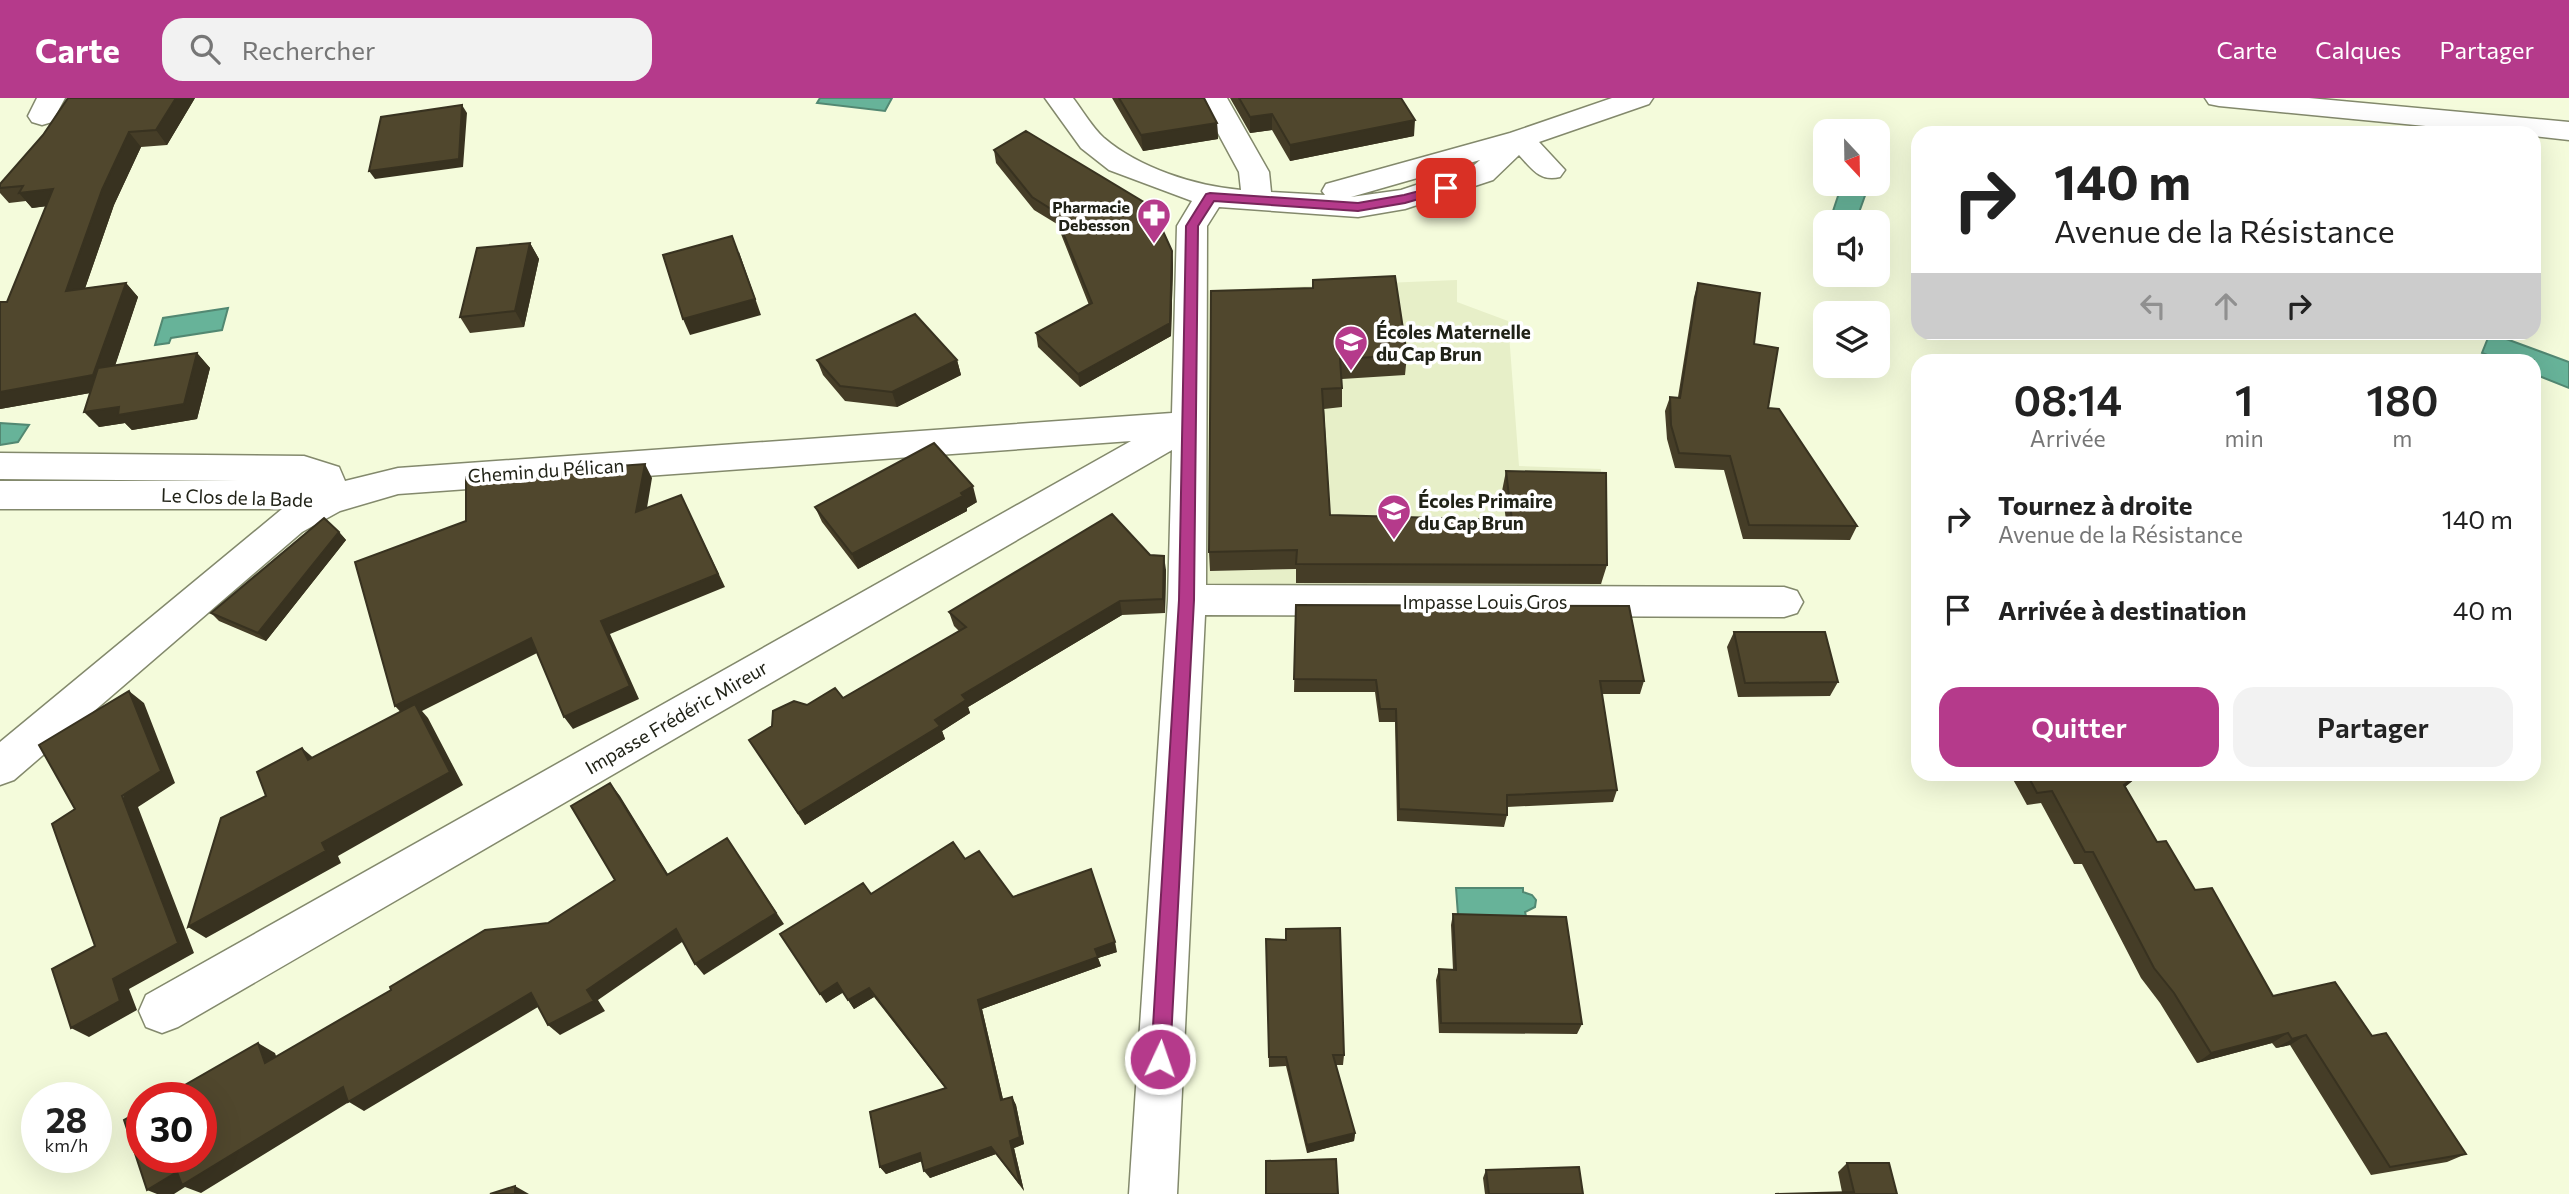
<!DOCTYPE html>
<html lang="fr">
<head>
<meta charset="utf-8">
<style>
	:root { --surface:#fff; --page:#f2f2f2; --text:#222; --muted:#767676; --accent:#b53a8b }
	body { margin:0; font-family:Commissioner,sans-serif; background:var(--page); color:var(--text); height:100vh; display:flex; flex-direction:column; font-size:26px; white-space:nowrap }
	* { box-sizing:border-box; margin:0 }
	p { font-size:23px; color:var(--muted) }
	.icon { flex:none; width:38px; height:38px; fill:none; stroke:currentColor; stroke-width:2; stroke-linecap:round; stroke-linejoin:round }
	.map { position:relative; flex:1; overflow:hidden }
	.side { position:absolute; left:1911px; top:256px; width:630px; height:427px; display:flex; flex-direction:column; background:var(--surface); border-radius:21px; box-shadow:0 7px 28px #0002 }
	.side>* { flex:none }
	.top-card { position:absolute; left:1911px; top:28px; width:630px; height:214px; border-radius:21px; box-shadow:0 7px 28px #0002; background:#fff; color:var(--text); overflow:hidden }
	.needle { width:46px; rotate:158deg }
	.controls { position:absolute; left:1813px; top:21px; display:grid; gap:14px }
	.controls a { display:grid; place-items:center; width:77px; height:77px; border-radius:14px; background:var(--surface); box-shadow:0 7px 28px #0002; font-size:35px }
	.speed { position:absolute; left:21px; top:984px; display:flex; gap:14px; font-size:35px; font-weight:700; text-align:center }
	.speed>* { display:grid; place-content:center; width:91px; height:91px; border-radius:50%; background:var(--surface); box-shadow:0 7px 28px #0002; line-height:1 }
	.speed small { font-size:18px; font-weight:400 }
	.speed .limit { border:10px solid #d22; background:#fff; color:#111 }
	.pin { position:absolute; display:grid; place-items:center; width:60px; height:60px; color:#fff; margin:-30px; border-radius:14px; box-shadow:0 4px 10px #0006 }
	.me { position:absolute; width:77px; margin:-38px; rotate:3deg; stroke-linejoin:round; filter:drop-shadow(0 0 5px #0008) }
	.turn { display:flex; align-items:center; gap:24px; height:147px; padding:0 28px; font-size:32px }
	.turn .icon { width:91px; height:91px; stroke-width:2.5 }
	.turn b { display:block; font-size:49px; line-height:60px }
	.lanes { display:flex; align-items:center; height:66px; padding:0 28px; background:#0003; justify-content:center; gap:35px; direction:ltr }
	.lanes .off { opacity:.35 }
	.eta { display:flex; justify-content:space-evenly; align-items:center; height:119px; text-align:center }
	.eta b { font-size:42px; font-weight:600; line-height:49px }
	.button { display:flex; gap:14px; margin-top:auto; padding:14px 28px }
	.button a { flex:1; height:80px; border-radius:21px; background:var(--accent); color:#fff; font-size:28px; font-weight:600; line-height:80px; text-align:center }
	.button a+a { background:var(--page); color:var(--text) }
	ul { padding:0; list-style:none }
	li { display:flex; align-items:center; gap:21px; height:91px; padding:0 28px }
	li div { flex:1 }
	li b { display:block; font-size:26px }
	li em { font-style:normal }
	header { display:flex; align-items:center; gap:42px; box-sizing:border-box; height:98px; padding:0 35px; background:var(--accent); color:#fff }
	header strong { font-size:33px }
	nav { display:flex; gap:38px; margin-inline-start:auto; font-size:24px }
	.search { width:490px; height:63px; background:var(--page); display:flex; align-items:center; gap:18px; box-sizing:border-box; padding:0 24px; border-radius:21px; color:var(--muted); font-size:26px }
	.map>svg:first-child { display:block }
	.built { fill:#e7efc8 }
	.water { fill:#67b399; stroke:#528872; stroke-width:2 }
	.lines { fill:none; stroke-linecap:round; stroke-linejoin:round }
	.minor-casing { stroke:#83896c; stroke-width:3 }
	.minor { fill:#fff; fill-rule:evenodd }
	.wall { fill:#453d27 }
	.shaded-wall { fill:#383220 }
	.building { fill:#50472d; stroke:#383220; stroke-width:2 }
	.route { fill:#b53a8b; stroke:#76265a; stroke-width:2 }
	.labels { text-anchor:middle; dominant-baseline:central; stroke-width:7; stroke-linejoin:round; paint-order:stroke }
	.far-poi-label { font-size:16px; font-weight:bold; fill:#202217; stroke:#fff; text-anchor:end }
	.poi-label { font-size:19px; font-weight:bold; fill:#202217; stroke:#fff; text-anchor:start }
	.street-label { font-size:19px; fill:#202217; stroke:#fff }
</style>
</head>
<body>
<header>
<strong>Carte</strong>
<div class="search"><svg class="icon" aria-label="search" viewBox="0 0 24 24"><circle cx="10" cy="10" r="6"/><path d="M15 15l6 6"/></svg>Rechercher</div>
<nav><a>Carte</a><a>Calques</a><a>Partager</a></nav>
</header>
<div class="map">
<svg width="2569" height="1096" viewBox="0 0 2569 1096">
	<rect width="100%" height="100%" fill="#f4fbdb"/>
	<!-- built -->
	<path class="built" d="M 1457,182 L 1457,204 L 1508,223 L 1519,368 L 1601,371 L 1602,501 L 1186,492 L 1191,193 Z"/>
	<!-- water -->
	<path class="water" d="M 820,0 L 892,0 L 885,13 L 817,5 Z
		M 1842,86 L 1860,86 L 1867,92 L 1857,120 L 1833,113 Z
		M 228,210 L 222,232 L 171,240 L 169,245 L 155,247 L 163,220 Z
		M 2490,235 L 2569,264 L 2569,290 L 2534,276 L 2534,262 L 2501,262 L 2482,255 Z
		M 0,325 L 29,327 L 18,344 L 0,347 Z
		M 1456,790 L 1523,790 L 1523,794 L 1532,797 L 1536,802 L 1535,809 L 1525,814 L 1526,818 L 1458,817 Z"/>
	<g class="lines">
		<!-- minor casing -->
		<g class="minor-casing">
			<path id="minor" d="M 37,0 L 65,0 L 52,24 L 42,27 L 32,24 L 28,18 Z
				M 1045,0 L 1073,0 C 1083,13 1092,29 1104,40 C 1139,70 1195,88 1241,92 L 1239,74 L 1199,0 L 1227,0 L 1269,74 L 1271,94 L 1325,97 L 1322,93 L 1326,86 L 1510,35 L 1612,0 L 1653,0 L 1649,6 L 1539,44 L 1565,72 L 1560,79 C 1540,84 1532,71 1519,57 L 1493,82 L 1405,111 L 1358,119 L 1219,109 L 1207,128 L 1206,487 L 1784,489 L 1797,493 L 1803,504 L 1797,515 L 1784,519 L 1205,517 L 1177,1096 L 1129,1096 L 1168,502 L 1172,352 L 178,929 L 162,935 L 146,929 L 139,913 L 146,897 L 1131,343 L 398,396 L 340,413 L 302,434 L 14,682 L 0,687 L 0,644 L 282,411 L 0,411 L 0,383 L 238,383 L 0,381 L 0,355 L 304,358 L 339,369 L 345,383 L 398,370 L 1172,315 L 1177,128 L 1192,103 L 1109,72 L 1081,50 ZM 1480,62 L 1473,68 L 1401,92 L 1351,99 Z
				M 2205,0 L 2309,0 L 2569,24 L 2569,42 L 2534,38 L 2534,35 L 2498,35 L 2219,8 L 2209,6 Z"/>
		</g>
		<!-- minor -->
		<use href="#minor" class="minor"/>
	</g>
	<!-- wall -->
	<path class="wall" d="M 68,0 L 195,0 L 167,47 L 141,49 L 114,107 L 85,190 L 126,185 L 138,199 L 115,267 L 197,255 L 210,270 L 197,321 L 132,332 L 125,325 L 99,329 L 90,295 L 0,311 L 7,204 L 46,108 L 32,110 L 26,103 L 9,105 L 0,95 L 0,86 L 43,37 Z
		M 1112,0 L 1204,0 L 1217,25 L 1218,41 L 1143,53 Z
		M 1230,0 L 1401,0 L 1414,38 L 1290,63 L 1272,32 L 1250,35 Z
		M 994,52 L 1172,153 L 1173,167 L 1171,238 L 1080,289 L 1038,249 L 1036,235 L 1089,207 L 1057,126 L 1034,112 L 996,65 Z
		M 530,145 L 539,161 L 524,229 L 470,235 L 460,219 Z
		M 1698,185 L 1754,246 L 1768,310 L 1857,428 L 1850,442 L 1743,441 L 1724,372 L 1675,370 L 1667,341 L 1665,313 L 1670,299 L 1678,299 L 1694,199 Z
		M 1211,193 L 1407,257 L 1405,277 L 1342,281 L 1342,309 L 1324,311 L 1330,417 L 1506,422 L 1502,393 L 1506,373 L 1607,467 L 1601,486 L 1296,485 L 1296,471 L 1210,473 L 1209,454 Z
		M 817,262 L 957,262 L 961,277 L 897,309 L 845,303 L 823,277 Z
		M 977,404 L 967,410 L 967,413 L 858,471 L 822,424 L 815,409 Z
		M 339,434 L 346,442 L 266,543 L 219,523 L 211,515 Z
		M 1150,457 L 1166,472 L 1165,515 L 1122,517 L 968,609 L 970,615 L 942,633 L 945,641 L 805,727 L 749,642 L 807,607 L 843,600 L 959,533 L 954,528 L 949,514 Z
		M 1296,507 L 1644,583 L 1640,596 L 1602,596 L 1617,692 L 1613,704 L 1507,709 L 1507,717 L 1504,729 L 1397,723 L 1395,624 L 1379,624 L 1375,594 L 1294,594 Z
		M 1918,508 L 1918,529 L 1913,516 Z
		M 1734,534 L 1838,584 L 1830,598 L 1738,599 L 1727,549 Z
		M 2010,676 L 2141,676 L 2125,689 L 2157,744 L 2195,792 L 2273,898 L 2372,938 L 2466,1056 L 2447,1064 L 2371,1077 L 2290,947 L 2276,950 L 2272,945 L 2197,965 L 2160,905 L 2141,880 L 2082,766 L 2074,766 L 2041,705 L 2027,707 Z
		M 965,761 L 1013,799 L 1117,854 L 1098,860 L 1101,868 L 982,911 L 1003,1001 L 1012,999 L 1016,1007 L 1024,1046 L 1014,1050 L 1024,1093 L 996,1056 L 930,1080 L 922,1063 L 886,1076 L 880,1069 L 945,990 L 874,899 L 854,911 L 843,894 L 826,905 L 871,796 Z
		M 1453,816 L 1582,926 L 1577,936 L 1439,935 L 1436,882 L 1439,871 L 1453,872 L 1451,827 Z
		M 1266,841 L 1344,957 L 1343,967 L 1335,967 L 1355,1035 L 1354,1043 L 1307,1055 L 1286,968 L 1269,969 Z
		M 1847,1065 L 1897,1096 L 1842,1094 L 1838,1074 Z
		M 1486,1072 L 1583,1096 L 1485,1096 L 1483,1080 Z"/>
	<!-- shaded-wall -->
	<path class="shaded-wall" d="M 176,0 L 195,0 L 167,47 L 156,32 Z
		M 462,7 L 467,15 L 463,69 L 375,81 L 369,73 Z
		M 1272,16 L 1272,32 L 1250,35 L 1250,19 Z
		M 1415,22 L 1414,38 L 1290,63 L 1290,47 Z
		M 1217,25 L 1218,41 L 1143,53 L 1141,37 Z
		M 129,34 L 141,49 L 114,107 L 79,208 L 66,193 L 102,92 Z
		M 53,91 L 65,106 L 32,110 L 19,95 Z
		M 530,145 L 539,161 L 524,229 L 515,213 Z
		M 1172,153 L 1173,167 L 1171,238 L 1080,289 L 1078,276 Z
		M 739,154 L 761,217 L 690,237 L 683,221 Z
		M 126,185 L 138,199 L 107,292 L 0,311 L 0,294 Z
		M 197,255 L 210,270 L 197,321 L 132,332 L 125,325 L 99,329 L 84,314 Z
		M 957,262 L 961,277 L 897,309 L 892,294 Z
		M 645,366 L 652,380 L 644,428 L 636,414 Z
		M 973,388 L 977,404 L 967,410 L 967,413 L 858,471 L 852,456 Z
		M 681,397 L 725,489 L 610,536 L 639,601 L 573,631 L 564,619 L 601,523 Z
		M 339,434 L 346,442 L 266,543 L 258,535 Z
		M 1164,458 L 1166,472 L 1165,515 L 1163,501 Z
		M 1120,503 L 1122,517 L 968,609 L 970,615 L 942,633 L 945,641 L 805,727 L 798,715 L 935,622 L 962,597 Z
		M 531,540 L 541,553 L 422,613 L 428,620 L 463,687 L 338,758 L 341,765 L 206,840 L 188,829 L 322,745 L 407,621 L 395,608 Z
		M 129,593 L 144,605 L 175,685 L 138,709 L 194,855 L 129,891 L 137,912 L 89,939 L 71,930 L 113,881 Z
		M 302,650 L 317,663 L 308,662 Z
		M 2138,676 L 2141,676 L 2112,699 L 2124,687 Z
		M 610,685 L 620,698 L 676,789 L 667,777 Z
		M 727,740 L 784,826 L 704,877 L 695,866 Z
		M 676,831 L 685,842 L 598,902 L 605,913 L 560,937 L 548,927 L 587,892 Z
		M 1115,844 L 1117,854 L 1098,860 L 1101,868 L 982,911 L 1005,1010 L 1001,1002 L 978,902 L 1095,851 Z
		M 837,885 L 844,894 L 826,905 L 820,896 Z
		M 869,890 L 874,899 L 854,911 L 848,902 Z
		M 531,895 L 543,906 L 364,1013 L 349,1004 L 201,1095 L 185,1089 L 174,1096 L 157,1096 L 147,1092 L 177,1074 L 343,989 Z
		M 2288,935 L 2272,945 L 2197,965 L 2211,955 Z
		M 2306,937 L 2290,947 L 2276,950 L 2292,941 Z
		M 258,945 L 275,955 L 282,975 L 265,965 Z
		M 1012,999 L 1016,1007 L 1024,1046 L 1014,1050 L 1024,1093 L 1020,1086 L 1010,1043 Z
		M 1355,1035 L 1354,1043 L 1307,1055 L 1307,1047 Z
		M 991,1049 L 996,1056 L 930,1080 L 924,1073 Z
		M 920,1055 L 925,1062 L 886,1076 L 880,1069 Z
		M 515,1088 L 529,1096 L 515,1096 Z"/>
	<!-- building -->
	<path class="building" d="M 68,0 L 176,0 L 156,32 L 129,34 L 102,92 L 66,193 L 126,185 L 93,277 L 0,294 L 0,204 L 7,204 L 53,91 L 19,95 L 23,88 L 0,90 L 0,86 L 43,37 Z
		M 1119,0 L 1204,0 L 1217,25 L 1141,37 Z
		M 1239,0 L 1401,0 L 1415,22 L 1290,47 L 1272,16 L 1250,19 Z
		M 462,7 L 459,61 L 369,73 L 381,19 Z
		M 1026,33 L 1152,109 L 1172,153 L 1170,225 L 1078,276 L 1036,235 L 1092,205 L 1054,113 L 1032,99 L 994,52 Z
		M 732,138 L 755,201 L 683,221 L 663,157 Z
		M 530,145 L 515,213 L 460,219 L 477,150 Z
		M 1395,178 L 1407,257 L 1340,261 L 1342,290 L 1322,291 L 1330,417 L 1512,422 L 1506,373 L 1606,375 L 1607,467 L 1296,466 L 1297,452 L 1209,454 L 1211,193 L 1313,190 L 1313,182 Z
		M 1698,185 L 1760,195 L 1754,246 L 1778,250 L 1768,310 L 1779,311 L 1857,428 L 1749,427 L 1730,358 L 1679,355 L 1671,327 L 1670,299 L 1680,300 Z
		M 915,216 L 957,262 L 892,294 L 840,288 L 817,262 Z
		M 197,255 L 184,306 L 118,317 L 119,309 L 84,314 L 98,270 Z
		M 934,345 L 973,388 L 961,395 L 963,398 L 852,456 L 815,409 Z
		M 645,366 L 636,414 L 681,397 L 718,476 L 601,523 L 630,588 L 564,619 L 531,540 L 395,608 L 355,464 L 466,423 L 466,379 Z
		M 1112,416 L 1150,457 L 1164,458 L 1163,501 L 1120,503 L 962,597 L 966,602 L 935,622 L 940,628 L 798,715 L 749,642 L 772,628 L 773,613 L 794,603 L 807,607 L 835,590 L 843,600 L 966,529 L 949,514 Z
		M 324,420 L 339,434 L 258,535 L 211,515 Z
		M 1296,507 L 1629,508 L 1644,583 L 1600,583 L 1617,692 L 1507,697 L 1507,717 L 1399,711 L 1396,611 L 1380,611 L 1376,582 L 1294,581 Z
		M 1734,534 L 1825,534 L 1838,584 L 1745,585 Z
		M 129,593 L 161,673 L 122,698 L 178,845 L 113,881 L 120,903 L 71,930 L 52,871 L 95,848 L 52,726 L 75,711 L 39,647 Z
		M 415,606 L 450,674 L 322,745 L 326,753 L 188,829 L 221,720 L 266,698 L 257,674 L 302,650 L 308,662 Z
		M 2027,676 L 2138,676 L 2124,687 L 2157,744 L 2166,743 L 2195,792 L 2212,790 L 2273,898 L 2335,884 L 2372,938 L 2386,935 L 2466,1056 L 2390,1069 L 2306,937 L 2292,941 L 2288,935 L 2211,955 L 2174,895 L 2154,870 L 2093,754 L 2085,754 L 2052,693 L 2037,695 Z
		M 610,685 L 667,777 L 727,740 L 776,815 L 695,866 L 676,831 L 587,892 L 594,903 L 548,927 L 531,895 L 348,1004 L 343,989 L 182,1087 L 177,1074 L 147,1092 L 124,1022 L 142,1012 L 142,1059 L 201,1059 L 201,999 L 164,999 L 258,945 L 265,965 L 391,892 L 390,889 L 485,832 L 548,825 L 615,782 L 571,708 Z
		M 953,744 L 965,761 L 979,753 L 1013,799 L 1091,771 L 1115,844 L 1095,851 L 1098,859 L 978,902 L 1001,1002 L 1012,999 L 1020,1039 L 1010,1043 L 1020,1086 L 991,1049 L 924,1073 L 920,1055 L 880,1069 L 870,1014 L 946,990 L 869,890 L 848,902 L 837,885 L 820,896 L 780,836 L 863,785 L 871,796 Z
		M 1453,816 L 1566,819 L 1582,926 L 1441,925 L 1439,871 L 1456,872 Z
		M 1340,830 L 1344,957 L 1333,957 L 1355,1035 L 1307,1047 L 1286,959 L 1269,959 L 1266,841 L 1286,842 L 1286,831 Z
		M 1336,1061 L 1338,1096 L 1266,1096 L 1266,1063 Z
		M 1847,1065 L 1889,1065 L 1897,1096 L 1775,1096 L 1854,1094 Z
		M 1579,1069 L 1583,1096 L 1489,1096 L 1486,1072 Z
		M 515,1088 L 515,1096 L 490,1096 Z"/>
	<!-- route -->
	<path class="route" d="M 1446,86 L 1450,87 L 1450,92 L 1405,105 L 1358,113 L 1214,103 L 1198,128 L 1194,502 L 1170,961 L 1167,968 L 1160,971 L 1154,968 L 1151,961 L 1179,502 L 1186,128 L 1206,96 L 1210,95 L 1358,105 L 1404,97 Z"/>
	<!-- icons -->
	<defs>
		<g id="pharmacy-pin" transform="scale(1.75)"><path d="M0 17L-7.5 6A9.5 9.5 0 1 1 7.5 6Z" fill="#b53a8b" stroke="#fff"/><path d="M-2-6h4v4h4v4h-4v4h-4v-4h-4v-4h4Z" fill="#fff"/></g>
		<g id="school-pin" transform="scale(1.75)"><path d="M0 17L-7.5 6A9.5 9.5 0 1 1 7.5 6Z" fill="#b53a8b" stroke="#fff"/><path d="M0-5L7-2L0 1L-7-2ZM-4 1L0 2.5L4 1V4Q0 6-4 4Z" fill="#fff"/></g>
	</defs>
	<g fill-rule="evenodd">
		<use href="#pharmacy-pin" x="1154" y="117"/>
		<use href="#school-pin" x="1351" y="244"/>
		<use href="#school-pin" x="1394" y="413"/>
	</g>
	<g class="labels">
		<!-- far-poi labels -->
		<g class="far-poi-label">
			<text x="1130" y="108">Pharmacie<tspan x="1130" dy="18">Debesson</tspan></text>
		</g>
		<!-- poi labels -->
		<g class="poi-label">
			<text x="1376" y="233">Écoles Maternelle<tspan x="1376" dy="22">du Cap Brun</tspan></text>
			<text x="1418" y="402">Écoles Primaire<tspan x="1418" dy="22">du Cap Brun</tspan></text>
		</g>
		<!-- street labels -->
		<g class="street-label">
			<text transform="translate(546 372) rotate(-4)">Chemin du Pélican</text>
			<text transform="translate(237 399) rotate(2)">Le Clos de la Bade</text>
			<text x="1485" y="503">Impasse Louis Gros</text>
			<text transform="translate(676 619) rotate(-30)">Impasse Frédéric Mireur</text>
		</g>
	</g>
</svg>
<div class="controls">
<a><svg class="needle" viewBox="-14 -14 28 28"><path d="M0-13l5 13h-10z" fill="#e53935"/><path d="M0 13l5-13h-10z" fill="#767676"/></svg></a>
<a><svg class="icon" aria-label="sound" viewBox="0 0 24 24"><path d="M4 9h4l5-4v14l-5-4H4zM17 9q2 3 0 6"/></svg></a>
<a><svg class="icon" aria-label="layers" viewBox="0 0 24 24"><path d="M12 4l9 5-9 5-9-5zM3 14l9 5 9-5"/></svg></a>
</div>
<div class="speed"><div>28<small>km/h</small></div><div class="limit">30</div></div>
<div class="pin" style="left:1446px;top:90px;background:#d93025"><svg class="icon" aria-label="arrive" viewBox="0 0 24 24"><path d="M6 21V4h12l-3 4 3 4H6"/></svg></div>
<svg class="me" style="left:1160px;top:961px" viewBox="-20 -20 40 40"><circle r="17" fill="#b53a8b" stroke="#fff" stroke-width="3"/><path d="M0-11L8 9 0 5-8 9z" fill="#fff"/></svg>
<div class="top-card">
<div class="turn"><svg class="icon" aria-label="right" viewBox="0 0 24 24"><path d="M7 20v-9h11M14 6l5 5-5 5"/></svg><div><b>140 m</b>Avenue de la Résistance</div></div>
<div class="lanes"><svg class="icon off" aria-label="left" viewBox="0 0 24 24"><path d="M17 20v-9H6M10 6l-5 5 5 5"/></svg><svg class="icon off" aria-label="ahead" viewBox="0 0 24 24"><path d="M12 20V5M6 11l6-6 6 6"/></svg><svg class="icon" aria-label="right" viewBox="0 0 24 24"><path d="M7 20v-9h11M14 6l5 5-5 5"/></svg></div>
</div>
<section class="side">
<div class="eta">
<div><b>08:14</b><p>Arrivée</p></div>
<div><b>1</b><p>min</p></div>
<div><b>180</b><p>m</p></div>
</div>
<ul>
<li><svg class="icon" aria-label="right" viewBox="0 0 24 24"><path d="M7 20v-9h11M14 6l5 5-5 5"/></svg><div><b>Tournez à droite</b><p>Avenue de la Résistance</p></div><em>140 m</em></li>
<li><svg class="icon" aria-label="arrive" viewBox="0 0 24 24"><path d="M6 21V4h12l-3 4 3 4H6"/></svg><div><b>Arrivée à destination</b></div><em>40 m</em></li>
</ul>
<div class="button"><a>Quitter</a><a>Partager</a></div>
</section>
</div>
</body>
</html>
